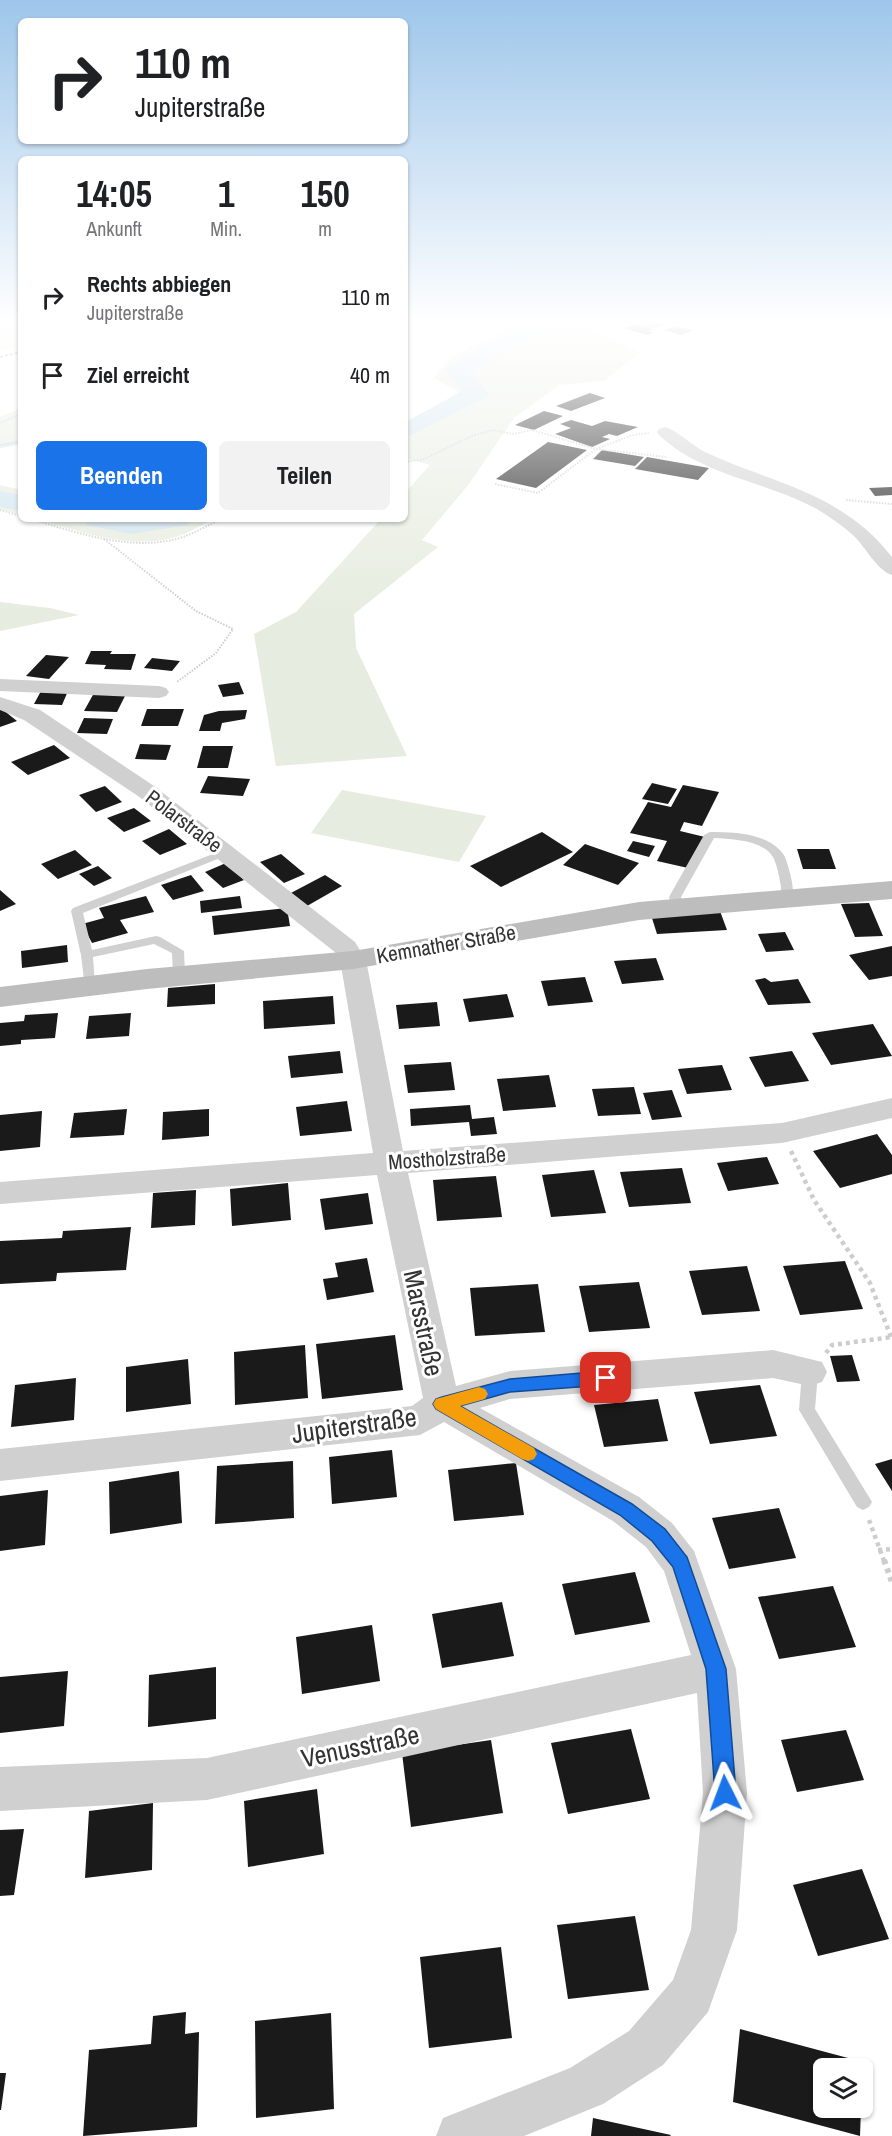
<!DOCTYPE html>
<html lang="de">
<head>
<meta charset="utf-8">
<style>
	:root { --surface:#fff; --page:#f2f2f2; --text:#202124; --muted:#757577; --accent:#1a73e8 }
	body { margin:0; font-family:"Archivo Narrow",sans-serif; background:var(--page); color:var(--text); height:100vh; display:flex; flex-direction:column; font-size:22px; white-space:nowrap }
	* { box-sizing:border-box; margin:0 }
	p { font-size:20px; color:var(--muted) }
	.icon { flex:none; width:33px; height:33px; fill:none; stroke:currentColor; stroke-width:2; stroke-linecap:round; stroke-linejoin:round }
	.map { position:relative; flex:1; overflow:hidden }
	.sheet { position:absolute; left:18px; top:156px; width:390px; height:366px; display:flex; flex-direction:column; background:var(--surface); border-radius:9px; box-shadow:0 2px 4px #0004 }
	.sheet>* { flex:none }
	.guide { position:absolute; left:18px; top:18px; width:390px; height:126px; border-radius:9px; box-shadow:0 2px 4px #0004; background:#fff; color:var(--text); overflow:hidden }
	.controls { position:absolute; left:813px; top:2058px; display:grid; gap:12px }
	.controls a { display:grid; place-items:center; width:60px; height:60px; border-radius:9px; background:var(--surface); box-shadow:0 2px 4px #0004; font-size:30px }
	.pin { position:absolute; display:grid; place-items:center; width:51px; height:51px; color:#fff; margin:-26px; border-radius:12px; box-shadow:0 3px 9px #0006 }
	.me { position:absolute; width:66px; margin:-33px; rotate:357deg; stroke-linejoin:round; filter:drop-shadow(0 0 4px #0008) }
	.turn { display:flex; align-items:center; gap:21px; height:126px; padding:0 18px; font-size:27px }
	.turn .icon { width:78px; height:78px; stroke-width:2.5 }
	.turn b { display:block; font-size:42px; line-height:51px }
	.eta { display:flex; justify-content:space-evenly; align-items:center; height:102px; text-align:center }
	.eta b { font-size:36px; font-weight:700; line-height:42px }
	.primary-button { display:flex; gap:12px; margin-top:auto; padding:12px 18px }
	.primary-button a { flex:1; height:69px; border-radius:9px; background:var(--accent); color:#fff; font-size:24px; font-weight:700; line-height:69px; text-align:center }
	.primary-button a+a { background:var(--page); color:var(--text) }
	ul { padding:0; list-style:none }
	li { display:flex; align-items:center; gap:18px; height:78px; padding:0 18px }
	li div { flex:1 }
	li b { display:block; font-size:22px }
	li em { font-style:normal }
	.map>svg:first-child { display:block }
	.green { fill:#e6ecdf }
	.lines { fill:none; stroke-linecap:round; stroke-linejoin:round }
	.stream { stroke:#cfe2ee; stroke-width:4 }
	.river { fill:#cfe2ee; fill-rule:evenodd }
	.building { fill:#1a1a1a }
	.path-far2 { stroke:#cdcdcd; stroke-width:2; stroke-dasharray:1.5 1.5; stroke-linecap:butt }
	.path-far1 { stroke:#cdcdcd; stroke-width:4.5; stroke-dasharray:4 4; stroke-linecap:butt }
	.path { stroke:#cdcdcd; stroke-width:6; stroke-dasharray:4.5 4.5; stroke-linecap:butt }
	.lane { fill:#d0d0d0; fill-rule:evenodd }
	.street { fill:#d0d0d0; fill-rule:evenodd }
	.secondary { fill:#bdbdbd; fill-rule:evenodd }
	.rail { stroke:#888; stroke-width:2; stroke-dasharray:3 2; stroke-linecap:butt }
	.route { fill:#1a73e8; stroke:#114b97; stroke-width:1.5 }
	.slow { fill:#f59e0b }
	.labels { text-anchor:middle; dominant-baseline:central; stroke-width:6; stroke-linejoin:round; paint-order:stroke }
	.street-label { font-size:21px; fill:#333; stroke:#fff }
	.near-street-label { font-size:26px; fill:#333; stroke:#fff }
</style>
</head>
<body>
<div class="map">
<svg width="892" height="2136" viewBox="0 0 892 2136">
	<rect width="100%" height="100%" fill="#fff"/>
	<!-- green -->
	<path class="green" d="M 0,320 L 21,320 L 21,345 L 0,350 Z
		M 524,320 L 620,320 L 591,330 L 640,352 L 604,381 L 559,385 L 514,418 L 469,484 L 422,540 L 438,547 L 354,614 L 356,648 L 407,756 L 276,766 L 254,634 L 296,612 L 381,519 L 405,519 L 405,493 L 430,465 L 405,458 L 405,425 L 459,392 L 434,378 L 451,357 Z
		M 21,408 L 21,440 L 0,444 L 0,417 Z
		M 0,485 L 21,490 L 21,515 L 0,509 Z
		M 36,519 L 215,519 C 200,525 184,536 168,539 C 124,548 78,531 36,519 Z
		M 0,602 L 50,608 L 79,615 L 0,631 Z
		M 342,790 L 486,816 L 459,862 L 311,833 Z"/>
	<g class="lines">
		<!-- stream -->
		<path class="stream" d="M 0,446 L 21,442"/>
		<!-- river -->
		<path class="river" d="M 534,320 L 560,320 L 470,372 L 488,393 L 485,398 L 405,438 L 405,422 L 463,391 L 445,371 L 448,366 Z
			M 0,491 L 21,495 L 21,511 L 0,507 Z
			M 83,519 L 191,519 L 187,525 L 131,534 L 87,525 Z"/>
	</g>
	<!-- building -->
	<path class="building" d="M 651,320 L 669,323 L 651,329 L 655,330 L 649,331 L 653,333 L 647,335 L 623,328 Z
		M 675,326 L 693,330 L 681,335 L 664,330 Z
		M 590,393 L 605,398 L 571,411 L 556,406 Z
		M 544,411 L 563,416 L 534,430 L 515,425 Z
		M 571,420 L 592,426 L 605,421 L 638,427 L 617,436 L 609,434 L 602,437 L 610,439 L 592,447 L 555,434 L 571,428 L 560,424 Z
		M 548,442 L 587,450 L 536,488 L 496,479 Z
		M 602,450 L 644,457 L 635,466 L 593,459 Z
		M 647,457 L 709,468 L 698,480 L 635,469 Z
		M 892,487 L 892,495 L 875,496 L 869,488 Z
		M 91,651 L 112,651 L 110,654 L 136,654 L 131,670 L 104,669 L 106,665 L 85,664 Z
		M 46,655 L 69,657 L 49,679 L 26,676 Z
		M 152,658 L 180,661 L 172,671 L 144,668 Z
		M 239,682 L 244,694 L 223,697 L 218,685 Z
		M 41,691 L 68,691 L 62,705 L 34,704 Z
		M 94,693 L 126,694 L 117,712 L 84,711 Z
		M 2,709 L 17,721 L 0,727 L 0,710 Z
		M 147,709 L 184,709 L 178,726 L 141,726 Z
		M 247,710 L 245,719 L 222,723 L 220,731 L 199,731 L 204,715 L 219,711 Z
		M 84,718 L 113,719 L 107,734 L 77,733 Z
		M 140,744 L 171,745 L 166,760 L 135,759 Z
		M 54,745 L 70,758 L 28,775 L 11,762 Z
		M 203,746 L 233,746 L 228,768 L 197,768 Z
		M 208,776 L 250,779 L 243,796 L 200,793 Z
		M 652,783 L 677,789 L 668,804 L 642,799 Z
		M 683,785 L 719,792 L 702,826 L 684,822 L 680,831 L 705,837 L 688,868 L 657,861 L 667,841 L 630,833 L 648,802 L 671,807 Z
		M 105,786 L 122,802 L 96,812 L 79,795 Z
		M 134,808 L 151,821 L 124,832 L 107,818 Z
		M 169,829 L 187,844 L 160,855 L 142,841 Z
		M 542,832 L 573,852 L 501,887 L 470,866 Z
		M 633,841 L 655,846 L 649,857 L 627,851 Z
		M 585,844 L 639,863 L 618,885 L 563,865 Z
		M 797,849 L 829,849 L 836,869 L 803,869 Z
		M 75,850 L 92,865 L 58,879 L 41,864 Z
		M 281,854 L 305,874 L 284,883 L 260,862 Z
		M 226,863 L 244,880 L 223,888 L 205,872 Z
		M 98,866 L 112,878 L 94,886 L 79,874 Z
		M 191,875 L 204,891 L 173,900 L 161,885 Z
		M 325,875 L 342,886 L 307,906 L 289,894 Z
		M 0,890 L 16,904 L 0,911 Z
		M 146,896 L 154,912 L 120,920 L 128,933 L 92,943 L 82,924 L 104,918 L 99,908 Z
		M 240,896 L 242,908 L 201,913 L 200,901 Z
		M 869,903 L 883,936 L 855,937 L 841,904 Z
		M 287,908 L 290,926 L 214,935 L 212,916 Z
		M 720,911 L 727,930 L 657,934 L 651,915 Z
		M 785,932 L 794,950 L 766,952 L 758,934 Z
		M 67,945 L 68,962 L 22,968 L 21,951 Z
		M 892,946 L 892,976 L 869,980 L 849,955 Z
		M 656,958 L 664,980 L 622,984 L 614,961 Z
		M 585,977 L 593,1002 L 548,1006 L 541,981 Z
		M 765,978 L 771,982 L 798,979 L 811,1003 L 768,1005 L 755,980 Z
		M 215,984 L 215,1004 L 167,1007 L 168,988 Z
		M 507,994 L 514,1017 L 469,1022 L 463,999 Z
		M 333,996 L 335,1024 L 264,1029 L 263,1001 Z
		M 437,1002 L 440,1026 L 399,1029 L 396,1005 Z
		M 58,1013 L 55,1038 L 21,1040 L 21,1044 L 0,1046 L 0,1023 L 24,1021 L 25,1015 Z
		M 131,1013 L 129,1036 L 86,1039 L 89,1016 Z
		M 873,1024 L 892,1056 L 831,1065 L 812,1033 Z
		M 340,1051 L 343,1073 L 291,1078 L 288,1056 Z
		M 792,1051 L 809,1081 L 765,1087 L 749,1057 Z
		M 451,1062 L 455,1090 L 408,1093 L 404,1065 Z
		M 722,1065 L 732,1090 L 687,1094 L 678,1069 Z
		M 549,1075 L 556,1107 L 503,1111 L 497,1079 Z
		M 634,1087 L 641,1114 L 598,1116 L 592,1089 Z
		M 672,1090 L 682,1117 L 652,1120 L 643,1093 Z
		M 347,1101 L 352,1131 L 300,1136 L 296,1107 Z
		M 470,1105 L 472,1119 L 494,1117 L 497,1134 L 471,1136 L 469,1122 L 411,1126 L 410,1109 Z
		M 127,1109 L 124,1135 L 70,1138 L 74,1113 Z
		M 209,1109 L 209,1136 L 162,1140 L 163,1112 Z
		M 42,1111 L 40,1147 L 0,1151 L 0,1115 Z
		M 877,1134 L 892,1155 L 892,1174 L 840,1188 L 813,1151 Z
		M 767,1157 L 779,1184 L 728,1191 L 717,1163 Z
		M 682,1168 L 691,1203 L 629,1207 L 620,1172 Z
		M 594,1170 L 606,1213 L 551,1217 L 542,1175 Z
		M 496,1176 L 502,1217 L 437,1221 L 433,1180 Z
		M 288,1183 L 291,1220 L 232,1226 L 230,1189 Z
		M 196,1190 L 195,1225 L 151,1228 L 153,1193 Z
		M 368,1193 L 373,1224 L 325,1230 L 320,1199 Z
		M 131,1227 L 126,1270 L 57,1273 L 56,1281 L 0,1284 L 0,1241 L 62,1238 L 63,1231 Z
		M 367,1258 L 374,1292 L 327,1300 L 323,1279 L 338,1277 L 335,1263 Z
		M 845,1261 L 863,1309 L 800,1315 L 783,1266 Z
		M 747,1266 L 760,1311 L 702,1315 L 689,1271 Z
		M 639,1282 L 650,1328 L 589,1332 L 579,1286 Z
		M 538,1284 L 545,1332 L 475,1336 L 470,1288 Z
		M 395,1335 L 403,1390 L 322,1399 L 316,1344 Z
		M 305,1345 L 308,1398 L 235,1405 L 234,1352 Z
		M 852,1355 L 860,1381 L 837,1382 L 830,1356 Z
		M 188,1359 L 191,1404 L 126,1412 L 126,1367 Z
		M 76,1378 L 74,1420 L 11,1427 L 15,1385 Z
		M 760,1385 L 777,1436 L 710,1444 L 694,1392 Z
		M 658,1399 L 668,1441 L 604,1447 L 594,1405 Z
		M 392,1450 L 397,1497 L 332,1504 L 329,1457 Z
		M 892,1459 L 892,1491 L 875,1464 Z
		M 293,1461 L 294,1518 L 215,1524 L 217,1466 Z
		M 516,1463 L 524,1515 L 454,1521 L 448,1470 Z
		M 179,1471 L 182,1523 L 110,1534 L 109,1482 Z
		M 48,1490 L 45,1545 L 0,1551 L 0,1496 Z
		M 779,1508 L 796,1558 L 729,1569 L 712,1518 Z
		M 635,1572 L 650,1622 L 575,1635 L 562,1584 Z
		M 833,1586 L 856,1647 L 779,1659 L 758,1597 Z
		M 502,1602 L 514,1656 L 442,1668 L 432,1614 Z
		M 372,1625 L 380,1681 L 302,1694 L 296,1637 Z
		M 216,1667 L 216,1719 L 148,1727 L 149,1675 Z
		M 68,1671 L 64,1726 L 0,1733 L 0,1677 Z
		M 631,1729 L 650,1799 L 568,1814 L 551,1743 Z
		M 846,1730 L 864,1780 L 797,1792 L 781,1740 Z
		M 491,1740 L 503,1813 L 411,1827 L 402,1753 Z
		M 317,1789 L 324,1854 L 248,1867 L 244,1801 Z
		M 153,1803 L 152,1870 L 85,1878 L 89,1811 Z
		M 24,1829 L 14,1895 L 0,1896 L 0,1830 Z
		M 862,1869 L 889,1939 L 818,1956 L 793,1885 Z
		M 635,1916 L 649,1990 L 568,1999 L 557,1925 Z
		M 501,1947 L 512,2038 L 429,2048 L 420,1957 Z
		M 186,2012 L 185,2034 L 199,2032 L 197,2127 L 83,2136 L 89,2050 L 151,2044 L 153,2016 Z
		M 331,2013 L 334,2109 L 256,2118 L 255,2021 Z
		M 740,2029 L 863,2062 L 863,2068 L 824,2068 L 824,2108 L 861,2108 L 860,2136 L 733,2102 Z
		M 0,2073 L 6,2073 L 1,2110 L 0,2110 Z
		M 593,2118 L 671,2135 L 670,2136 L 591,2136 Z"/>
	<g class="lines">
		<!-- path-far2 -->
		<path class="path-far2" d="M 690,320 L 705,323 L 734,320
			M 763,326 L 781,320
			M 0,423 L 21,414
			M 0,445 L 21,441
			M 405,462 L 424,459 L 474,435 L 493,430 L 513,434 L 532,430 L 596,449 L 633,435 L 650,433
			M 495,484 L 538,493 L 596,449 L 666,457
			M 846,500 L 892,504
			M 0,510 L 21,516
			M 31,519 C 78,533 131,552 180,538 C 195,533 208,525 222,519
			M 104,539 L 196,611 L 233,629 L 216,653 L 177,682"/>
		<!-- path-far1 -->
		<path class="path-far1" d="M 791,1151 L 814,1200 L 870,1283 L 891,1337
			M 826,1353 L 832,1345 L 892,1337
			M 869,1520 L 884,1561
			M 878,1550 L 892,1549"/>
		<!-- path -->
		<path class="path" d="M 884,1560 L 892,1582"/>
		<!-- lane -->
		<path class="lane" d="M 710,832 C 734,832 769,833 784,855 C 787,861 788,867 790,873 C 792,883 795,891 790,901 L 782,901 C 780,895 782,889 780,882 C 779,875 777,866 774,859 C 765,840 732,839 714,838 L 681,897 L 683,907 L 681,910 L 673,910 L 669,897 L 704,835 Z
			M 226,849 L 230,850 L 230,854 L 83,913 L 92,950 L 156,936 L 160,937 L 184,951 L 185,975 L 183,978 L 175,978 L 173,975 L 172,953 L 154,944 L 93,957 L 95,985 L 93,988 L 85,988 L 81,955 L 71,911 L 73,908 Z
			M 810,1365 L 816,1367 L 818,1372 L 815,1409 L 869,1497 L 872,1502 L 869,1507 L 863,1510 L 857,1507 L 799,1410 L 802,1372 L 804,1367 Z"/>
		<!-- street -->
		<path class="street" d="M 665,427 C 677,430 694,447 707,453 C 777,485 842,493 892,557 L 892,575 C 878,571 865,547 854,536 C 843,526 830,517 817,509 C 766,481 702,476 659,435 L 657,432 L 659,429 Z
			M 0,679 L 159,686 L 166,688 L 169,692 L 166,696 L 159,698 L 0,691 Z
			M 0,697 L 40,710 L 154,786 L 355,942 L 366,960 L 403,1151 L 782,1123 L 892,1098 L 892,1118 L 782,1143 L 408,1173 L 456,1386 L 510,1371 L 773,1350 L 822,1362 L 827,1372 L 822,1382 L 810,1386 L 773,1378 L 510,1399 L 480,1408 L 639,1497 L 672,1523 L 694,1551 L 736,1669 L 747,1793 L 737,1930 L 708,2012 L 663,2065 L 603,2104 L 524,2136 L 436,2136 L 443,2118 L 570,2068 L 629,2031 L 673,1980 L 691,1930 L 703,1793 L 697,1693 L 207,1800 L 0,1811 L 0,1767 L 207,1758 L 691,1655 L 664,1571 L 646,1547 L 613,1521 L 444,1422 L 420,1435 L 0,1481 L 0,1449 L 412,1406 L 423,1398 L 377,1175 L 0,1204 L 0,1182 L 373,1153 L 340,960 L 336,953 L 138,796 L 24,720 L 0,710 Z"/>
		<!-- secondary -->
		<path class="secondary" d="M 892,881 L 892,899 L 639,920 L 353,969 L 147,989 L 0,1007 L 0,987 L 147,969 L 353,951 L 639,902 Z"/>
		<!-- rail -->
		<path class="rail" d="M 0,357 L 21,352"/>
	</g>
	<!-- sky -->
	<linearGradient id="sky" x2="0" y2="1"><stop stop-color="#9ec6ea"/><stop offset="0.52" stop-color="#fff"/><stop offset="1" stop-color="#fff" stop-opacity="0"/></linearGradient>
	<rect width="892" height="619" fill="url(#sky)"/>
	<!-- route -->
	<path class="route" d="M 606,1371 L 612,1373 L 614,1378 L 612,1383 L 606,1385 L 510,1392 L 460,1406 L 632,1504 L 665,1529 L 687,1557 L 726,1669 L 736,1793 L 733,1800 L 725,1803 L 718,1800 L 715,1793 L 706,1669 L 673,1567 L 652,1541 L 620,1515 L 436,1409 L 433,1404 L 436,1399 L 442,1397 L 510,1379 Z"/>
	<!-- slow -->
	<path class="slow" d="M 479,1387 L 485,1389 L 488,1394 L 485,1399 L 460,1406 L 534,1448 L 537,1454 L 534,1459 L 528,1461 L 522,1459 L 436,1409 L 433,1404 L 436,1399 Z"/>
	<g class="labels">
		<!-- street labels -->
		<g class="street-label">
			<text transform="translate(184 821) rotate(37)">Polarstraße</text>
			<text transform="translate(446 944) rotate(-10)">Kemnather Straße</text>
			<text transform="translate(447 1158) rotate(-4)">Mostholzstraße</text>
		</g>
		<!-- near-street labels -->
		<g class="near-street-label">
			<text transform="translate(424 1323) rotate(78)">Marsstraße</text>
			<text transform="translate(354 1425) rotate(-8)">Jupiterstraße</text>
			<text transform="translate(360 1746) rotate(-12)">Venusstraße</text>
		</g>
	</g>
</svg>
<div class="controls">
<a><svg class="icon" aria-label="layers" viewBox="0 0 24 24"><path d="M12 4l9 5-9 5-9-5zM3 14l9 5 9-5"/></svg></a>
</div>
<div class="pin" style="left:606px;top:1378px;background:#d93025"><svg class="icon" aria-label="arrive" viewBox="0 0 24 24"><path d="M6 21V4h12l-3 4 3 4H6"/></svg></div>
<svg class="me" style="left:725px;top:1793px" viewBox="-20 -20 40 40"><path d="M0-17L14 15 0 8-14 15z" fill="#1a73e8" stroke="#fff" stroke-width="4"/></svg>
<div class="guide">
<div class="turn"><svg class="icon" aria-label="right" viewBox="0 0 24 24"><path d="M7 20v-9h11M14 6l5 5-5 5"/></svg><div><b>110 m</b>Jupiterstraße</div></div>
</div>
<section class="sheet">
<div class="eta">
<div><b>14:05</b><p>Ankunft</p></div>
<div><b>1</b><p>Min.</p></div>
<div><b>150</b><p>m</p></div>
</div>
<ul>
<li><svg class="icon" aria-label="right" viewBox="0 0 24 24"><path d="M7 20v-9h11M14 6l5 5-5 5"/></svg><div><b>Rechts abbiegen</b><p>Jupiterstraße</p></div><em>110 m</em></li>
<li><svg class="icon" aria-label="arrive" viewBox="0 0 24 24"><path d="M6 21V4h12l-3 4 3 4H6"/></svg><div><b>Ziel erreicht</b></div><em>40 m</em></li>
</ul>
<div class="primary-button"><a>Beenden</a><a>Teilen</a></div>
</section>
</div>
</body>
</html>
